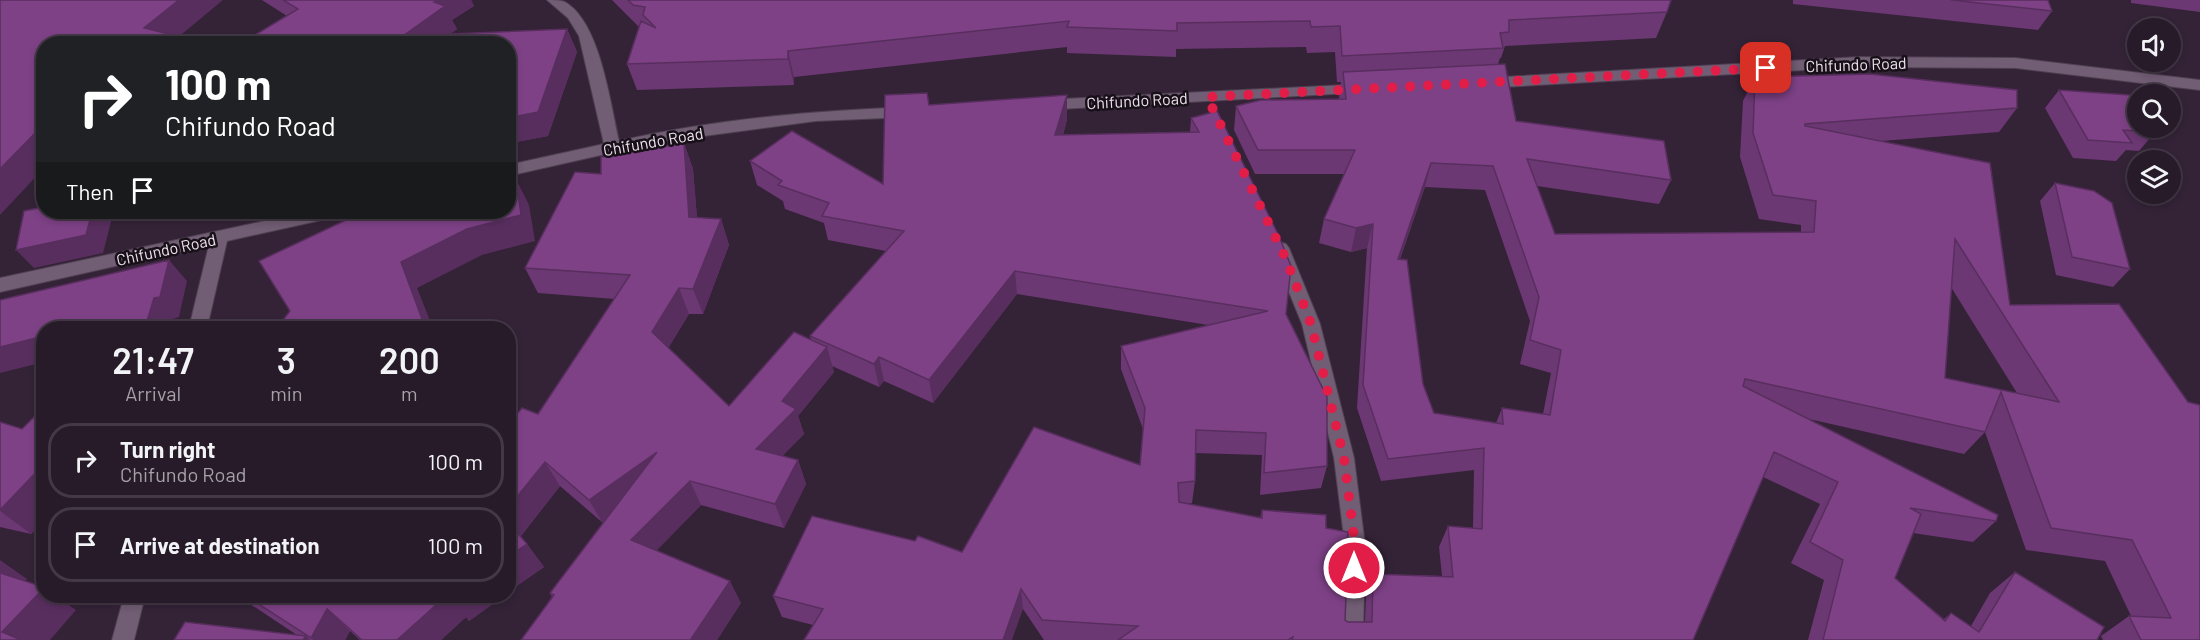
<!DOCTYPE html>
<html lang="en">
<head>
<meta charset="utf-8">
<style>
	:root { --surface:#271a29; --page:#2f2331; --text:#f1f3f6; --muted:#a4a1a8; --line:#433846 }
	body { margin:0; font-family:Barlow,sans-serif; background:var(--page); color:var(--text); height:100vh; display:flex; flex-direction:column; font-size:22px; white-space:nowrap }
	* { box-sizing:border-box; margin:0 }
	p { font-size:20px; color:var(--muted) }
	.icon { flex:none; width:33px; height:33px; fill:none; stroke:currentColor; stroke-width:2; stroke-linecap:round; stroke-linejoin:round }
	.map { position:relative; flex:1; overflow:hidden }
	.drawer { position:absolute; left:36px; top:321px; width:480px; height:282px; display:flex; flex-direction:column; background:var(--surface); border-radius:24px; box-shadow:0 3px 9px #0003,0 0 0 2px var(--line) }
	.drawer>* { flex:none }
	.banner { position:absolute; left:36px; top:36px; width:480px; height:183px; border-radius:24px; box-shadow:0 3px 9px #0003,0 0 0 2px var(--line); background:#202124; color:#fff; overflow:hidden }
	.fabs { position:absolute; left:2127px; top:18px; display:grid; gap:12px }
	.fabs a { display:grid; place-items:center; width:54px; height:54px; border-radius:50%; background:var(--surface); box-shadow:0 3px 9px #0003,0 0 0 2px var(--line); font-size:30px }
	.pin { position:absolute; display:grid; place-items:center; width:51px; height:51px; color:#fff; margin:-26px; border-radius:12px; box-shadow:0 3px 9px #0006 }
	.me { position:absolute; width:66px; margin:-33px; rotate:0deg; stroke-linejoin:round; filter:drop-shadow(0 0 4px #0008) }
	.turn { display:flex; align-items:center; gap:21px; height:126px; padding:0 30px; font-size:27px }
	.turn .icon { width:78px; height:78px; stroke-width:2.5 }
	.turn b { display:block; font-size:42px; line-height:51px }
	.then { display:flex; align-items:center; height:57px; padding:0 30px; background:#0003; gap:12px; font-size:22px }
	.eta { display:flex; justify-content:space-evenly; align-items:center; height:102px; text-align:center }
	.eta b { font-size:36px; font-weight:600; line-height:42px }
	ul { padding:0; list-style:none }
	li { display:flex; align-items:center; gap:18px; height:75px; margin:0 12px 9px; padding:0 18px; border:3px solid var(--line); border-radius:24px }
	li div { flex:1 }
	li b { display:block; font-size:22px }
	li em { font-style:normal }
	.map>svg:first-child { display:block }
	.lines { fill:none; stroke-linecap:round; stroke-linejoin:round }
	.minor-casing { stroke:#4e3f50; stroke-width:2 }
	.minor { fill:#715d74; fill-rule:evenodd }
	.wall { fill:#6c3873; fill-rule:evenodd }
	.shaded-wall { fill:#582e5e }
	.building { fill:#7e4186; stroke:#582e5e; stroke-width:1.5; fill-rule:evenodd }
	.route { stroke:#e11d48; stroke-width:10; stroke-dasharray:0 18 }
	.labels { text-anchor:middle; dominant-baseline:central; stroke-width:5; stroke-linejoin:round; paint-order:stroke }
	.street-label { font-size:16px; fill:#ece0ed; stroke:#171018 }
</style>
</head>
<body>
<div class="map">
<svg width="2200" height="640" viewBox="0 0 2200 640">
	<rect width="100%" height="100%" fill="#342337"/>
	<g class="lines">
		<!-- minor casing -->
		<g class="minor-casing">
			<path id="minor" d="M 547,0 C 553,0 560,0 565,2 C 600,22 610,102 619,141 C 714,119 812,111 909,107 L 917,112 L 909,117 L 816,121 L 659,142 L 508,176 L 508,165 L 604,144 L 579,36 L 568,18 Z
				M 1859,57 L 2016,58 L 2200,80 L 2200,90 L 2016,68 L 1859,67 L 1485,88 L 1477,83 L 1485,78 Z
				M 1365,84 L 1370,86 L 1373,89 L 1370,92 L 1042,110 L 1034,105 L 1042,100 Z
				M 306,212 L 339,212 L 337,216 L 331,218 L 227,241 L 207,328 L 189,328 L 209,245 L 0,292 L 0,278 Z
				M 1280,242 L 1286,244 L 1289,248 L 1320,324 L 1354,458 L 1365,545 L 1363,640 L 1341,640 L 1345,545 L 1334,458 L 1302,324 L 1271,248 L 1274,244 Z
				M 124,596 L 145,596 L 134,640 L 112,640 Z"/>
		</g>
		<!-- minor -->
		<use href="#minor" class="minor"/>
	</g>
	<!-- wall -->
	<path class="wall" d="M 262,0 L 471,0 L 474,6 L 452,20 L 457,29 L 450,34 L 567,29 L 577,52 L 548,136 L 516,142 L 508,127 L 508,44 L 287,16 Z
		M 612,0 L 1671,0 L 1667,12 L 1656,38 L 1505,46 L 1501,58 L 1500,58 L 1498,64 L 1516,121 L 1671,180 L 1659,204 L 1537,186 L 1555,234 L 1801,232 L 1801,225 L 1759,219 L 1740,157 L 1743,101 L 1755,77 L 2017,108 L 1999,132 L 1881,141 L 2010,305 L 2200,640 L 2103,640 L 2101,636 L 2129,616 L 2131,616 L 2105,561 L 2026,550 L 1985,432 L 1964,454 L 1809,419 L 1996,521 L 1973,542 L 1913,533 L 1895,578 L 1944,619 L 1951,613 L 1971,626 L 1990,593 L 2015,572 L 2097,640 L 1808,640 L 1824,580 L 1791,563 L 1820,504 L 1763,477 L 1693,640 L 1044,640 L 1023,609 L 813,625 L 782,617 L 773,596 L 962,552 L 1140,465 L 1143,429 L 1121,369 L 1121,346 L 1208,325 L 1017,294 L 933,403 L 884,381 L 879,387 L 832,366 L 834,372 L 798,416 L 804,434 L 782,456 L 798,460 L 806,484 L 784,528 L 701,505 L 656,551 L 741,603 L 717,640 L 521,640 L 552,597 L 550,593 L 603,523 L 560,486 L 521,536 L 544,567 L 508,592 L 517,414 L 538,414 L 615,299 L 538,293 L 525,268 L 601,174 L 684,143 L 693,169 L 697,218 L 721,219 L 729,245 L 703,314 L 689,314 L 668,348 L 729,406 L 811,340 L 810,336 L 886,251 L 828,240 L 824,223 L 785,209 L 783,201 L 757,185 L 750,161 L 883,184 L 929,105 L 1067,120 L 1063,135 L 1190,132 L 1191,118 L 1217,111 L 1286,314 L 1327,466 L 1321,488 L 1260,495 L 1262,455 L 1195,453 L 1195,481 L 1192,503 L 1184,504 L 1260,518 L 1262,510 L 1326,528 L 1345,573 L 1345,620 L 1348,622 L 1365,622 L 1366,594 L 1373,574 L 1442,576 L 1439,547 L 1448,526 L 1473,528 L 1474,470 L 1381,481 L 1357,408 L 1367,248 L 1351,252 L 1319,243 L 1324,219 L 1344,174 L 1255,174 L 1234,130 L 1236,106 L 1339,99 L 1341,82 L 1337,82 L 1335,52 L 1307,53 L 1306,47 L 1176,49 L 1176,57 L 1067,53 L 1067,47 L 794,77 L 794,85 L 637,90 L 627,64 L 639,27 ZM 1425,187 L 1485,190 L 1530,321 L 1520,364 L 1551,373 L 1543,414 L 1502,408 L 1496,423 L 1434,413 L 1423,384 L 1400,259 ZM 1951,287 L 1977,329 L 2017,393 L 1945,378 Z
		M 1793,0 L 2048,0 L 2052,11 L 2038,30 L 1793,4 Z
		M 2131,0 L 2200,0 L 2200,12 L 2131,3 Z
		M 2059,90 L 2155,132 L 2139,151 L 2126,150 L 2116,161 L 2073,158 L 2045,108 Z
		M 2055,183 L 2130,269 L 2113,287 L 2056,275 L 2040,201 Z
		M 44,415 L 44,521 L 31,534 L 0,527 L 0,422 L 22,429 Z
		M 238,596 L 504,596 L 469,621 L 466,617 L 441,640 L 360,640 L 350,631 L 345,640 L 174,640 L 297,635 Z"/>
	<!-- shaded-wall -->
	<path class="shaded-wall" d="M 179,0 L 223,0 L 170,44 L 144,28 Z
		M 437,0 L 471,0 L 474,6 L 452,20 L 457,29 L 437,44 L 403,36 L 434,2 Z
		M 567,29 L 577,52 L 548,136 L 516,142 L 508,127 L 508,118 Z
		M 788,51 L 794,77 L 794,85 L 788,59 Z
		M 1067,95 L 1067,120 L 1056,159 L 1055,135 Z
		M 44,124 L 44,168 L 0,215 L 0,169 Z
		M 684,143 L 693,169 L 699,243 L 689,217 Z
		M 1431,163 L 1425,187 L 1391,283 L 1398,259 Z
		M 516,179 L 529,205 L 535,241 L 482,255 L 417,288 L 433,328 L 425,327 L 401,262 Z
		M 92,212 L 110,212 L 113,214 L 103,253 L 34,268 L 16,250 Z
		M 721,219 L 729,245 L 703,314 L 693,289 Z
		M 1373,224 L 1367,248 L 1351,252 L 1356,228 Z
		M 169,260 L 187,281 L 179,317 L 173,319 L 170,328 L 145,328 L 154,298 Z
		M 1015,271 L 1017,294 L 933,403 L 929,380 Z
		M 679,288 L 689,314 L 663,357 L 652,332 Z
		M 93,324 L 98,328 L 76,328 Z
		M 44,336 L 44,362 L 0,373 L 0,347 Z
		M 827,347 L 834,372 L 798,416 L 804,434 L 765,473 L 756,449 L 782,401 Z
		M 879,357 L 884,381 L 879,387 L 874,364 Z
		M 657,452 L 603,524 L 589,500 Z
		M 798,460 L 806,484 L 784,528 L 775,504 Z
		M 545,462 L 560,486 L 519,538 L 508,523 L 508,508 Z
		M 44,464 L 44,521 L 31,534 L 0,511 Z
		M 690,481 L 701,505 L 644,563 L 631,540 Z
		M 527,544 L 544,567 L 508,592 L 508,557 Z
		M 0,560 L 27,579 L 17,591 L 0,580 Z
		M 730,581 L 741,603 L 717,640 L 692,640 L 691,639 Z
		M 44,588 L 44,596 L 56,596 L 76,610 L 50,640 L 14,640 L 2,632 Z
		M 1021,589 L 1023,609 L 1012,640 L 1003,640 Z
		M 446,596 L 504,596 L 469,621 L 466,617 L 441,640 L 397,640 Z
		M 327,609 L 350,631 L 345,640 L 313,640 L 311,638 Z
		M 306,636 L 310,640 L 303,640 Z"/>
	<!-- building -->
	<path class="building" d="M 0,0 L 179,0 L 144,28 L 209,44 L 44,44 L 44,124 L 0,169 Z
		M 283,0 L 437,0 L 434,2 L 445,6 L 403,36 L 567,29 L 538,112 L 508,118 L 508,44 L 240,44 L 298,9 Z
		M 628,0 L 1671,0 L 1667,12 L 1509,20 L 1509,32 L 1500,33 L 1503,48 L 1342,56 L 1340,26 L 1311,27 L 1310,21 L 1177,23 L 1177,31 L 1067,27 L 1069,21 L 788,51 L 788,59 L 627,64 L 641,21 L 656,28 L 643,15 L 645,7 L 633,5 Z
		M 1951,0 L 2048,0 L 2052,11 Z
		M 1505,64 L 1516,121 L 1664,141 L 1671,180 L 1527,159 L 1555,234 L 1814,232 L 1816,201 L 1773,195 L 1753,133 L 1755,77 L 1870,74 L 2017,90 L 2017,108 L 1805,124 L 1805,126 L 1990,163 L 2010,305 L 2119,304 L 2188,402 L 2200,405 L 2200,640 L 2141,640 L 2129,616 L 2171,618 L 2132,540 L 2051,528 L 2001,392 L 1985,432 L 1745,379 L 1743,386 L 1998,515 L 1996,521 L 1910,508 L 1921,514 L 1895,578 L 1945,621 L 1951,613 L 1979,632 L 2015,572 L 2104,627 L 2097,640 L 1823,640 L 1843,560 L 1810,542 L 1838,482 L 1774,452 L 1693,640 L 1292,640 L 1293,637 L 1288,640 L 1118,640 L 1138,626 L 1042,620 L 1021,589 L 1003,640 L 804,640 L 823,609 L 773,596 L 812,516 L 915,541 L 918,536 L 962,552 L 1034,427 L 1140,465 L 1145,408 L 1121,346 L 1268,311 L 1015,271 L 929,380 L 879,357 L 874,364 L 810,336 L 904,231 L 822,216 L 829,203 L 778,185 L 782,181 L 750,161 L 792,131 L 883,184 L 885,95 L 927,93 L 929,105 L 1067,95 L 1055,135 L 1199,132 L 1191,118 L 1217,111 L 1279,236 L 1291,266 L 1286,314 L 1327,397 L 1327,466 L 1264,473 L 1266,433 L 1196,430 L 1195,481 L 1178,483 L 1179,502 L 1262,518 L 1262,510 L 1326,515 L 1326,528 L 1348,532 L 1345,573 L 1347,573 L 1345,620 L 1348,622 L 1372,622 L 1373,574 L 1453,577 L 1448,526 L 1482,529 L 1484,448 L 1388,459 L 1363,385 L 1373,224 L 1356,228 L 1324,219 L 1355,150 L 1258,150 L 1236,106 L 1261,100 L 1346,99 L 1343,72 ZM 1431,163 L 1493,166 L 1539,297 L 1530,340 L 1561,350 L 1550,415 L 1502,408 L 1503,424 L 1434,413 L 1423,384 L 1407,260 L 1398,259 ZM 1955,239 L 1997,305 L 2059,402 L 1945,378 Z
		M 2059,90 L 2130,95 L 2138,107 L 2138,128 L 2151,128 L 2155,132 L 2123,130 L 2132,143 L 2088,140 Z
		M 684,143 L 689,217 L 721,219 L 693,289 L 679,288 L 652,332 L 729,406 L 794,332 L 827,347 L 782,401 L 796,409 L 756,449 L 798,460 L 775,504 L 690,481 L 631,540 L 730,581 L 691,639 L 694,640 L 521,640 L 554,595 L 550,593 L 657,452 L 589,500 L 545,462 L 508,508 L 508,411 L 517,414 L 522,408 L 538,414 L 630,275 L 525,268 L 575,172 L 601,174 L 601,157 Z
		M 516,179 L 521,215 L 467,229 L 401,262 L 425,327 L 474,328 L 277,328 L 290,311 L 259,261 L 363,212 L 508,212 L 508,181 Z
		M 2055,183 L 2094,191 L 2112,203 L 2130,269 L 2072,257 Z
		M 44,207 L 44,212 L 92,212 L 86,235 L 16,250 L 24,211 Z
		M 169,260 L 160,297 L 154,298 L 145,328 L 92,328 L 93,324 L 76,328 L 44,328 L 44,336 L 0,347 L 0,300 Z
		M 37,414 L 44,415 L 44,464 L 0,510 L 0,422 L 22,429 Z
		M 508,522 L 527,544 L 508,557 Z
		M 0,573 L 44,587 L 44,588 L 2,632 L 21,640 L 0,640 Z
		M 246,596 L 446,596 L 397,640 L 362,640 L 327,609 L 311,638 Z
		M 447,596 L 455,596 L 450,599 Z
		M 185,622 L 306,636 L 303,640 L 174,640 Z"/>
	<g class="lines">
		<!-- route -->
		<path class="route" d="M 1354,568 L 1355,545 L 1344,458 L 1311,324 L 1286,259 L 1207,97 L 1766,68"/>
	</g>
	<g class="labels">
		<!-- street labels -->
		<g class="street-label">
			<text transform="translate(1856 64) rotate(-2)">Chifundo Road</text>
			<text transform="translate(1137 100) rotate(-3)">Chifundo Road</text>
			<text transform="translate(653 141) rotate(-10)">Chifundo Road</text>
			<text transform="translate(166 249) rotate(-12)">Chifundo Road</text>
		</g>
	</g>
</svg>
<div class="fabs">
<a><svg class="icon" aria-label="sound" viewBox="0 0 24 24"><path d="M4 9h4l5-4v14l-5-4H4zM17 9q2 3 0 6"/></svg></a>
<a><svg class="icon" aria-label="search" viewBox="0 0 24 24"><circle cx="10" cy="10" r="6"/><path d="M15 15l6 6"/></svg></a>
<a><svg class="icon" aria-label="layers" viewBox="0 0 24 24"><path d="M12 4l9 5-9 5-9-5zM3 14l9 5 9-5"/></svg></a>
</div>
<div class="pin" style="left:1766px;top:68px;background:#d93025"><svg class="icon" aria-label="arrive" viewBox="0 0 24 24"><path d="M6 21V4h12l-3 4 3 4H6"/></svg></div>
<svg class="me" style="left:1354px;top:568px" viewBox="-20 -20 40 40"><circle r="17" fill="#e11d48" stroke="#fff" stroke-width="3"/><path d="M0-11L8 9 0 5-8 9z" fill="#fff"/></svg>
<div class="banner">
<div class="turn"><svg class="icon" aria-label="right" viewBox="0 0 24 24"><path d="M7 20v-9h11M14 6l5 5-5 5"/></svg><div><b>100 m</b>Chifundo Road</div></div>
<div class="then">Then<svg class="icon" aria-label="arrive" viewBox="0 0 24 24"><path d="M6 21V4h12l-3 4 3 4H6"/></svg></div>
</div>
<section class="drawer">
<div class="eta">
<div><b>21:47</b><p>Arrival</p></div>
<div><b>3</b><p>min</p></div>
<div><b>200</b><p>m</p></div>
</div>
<ul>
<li><svg class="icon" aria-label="right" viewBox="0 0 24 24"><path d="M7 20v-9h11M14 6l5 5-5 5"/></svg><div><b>Turn right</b><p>Chifundo Road</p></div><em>100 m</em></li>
<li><svg class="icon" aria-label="arrive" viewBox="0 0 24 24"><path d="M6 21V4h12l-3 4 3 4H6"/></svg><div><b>Arrive at destination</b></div><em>100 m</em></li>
</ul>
</section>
</div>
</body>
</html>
